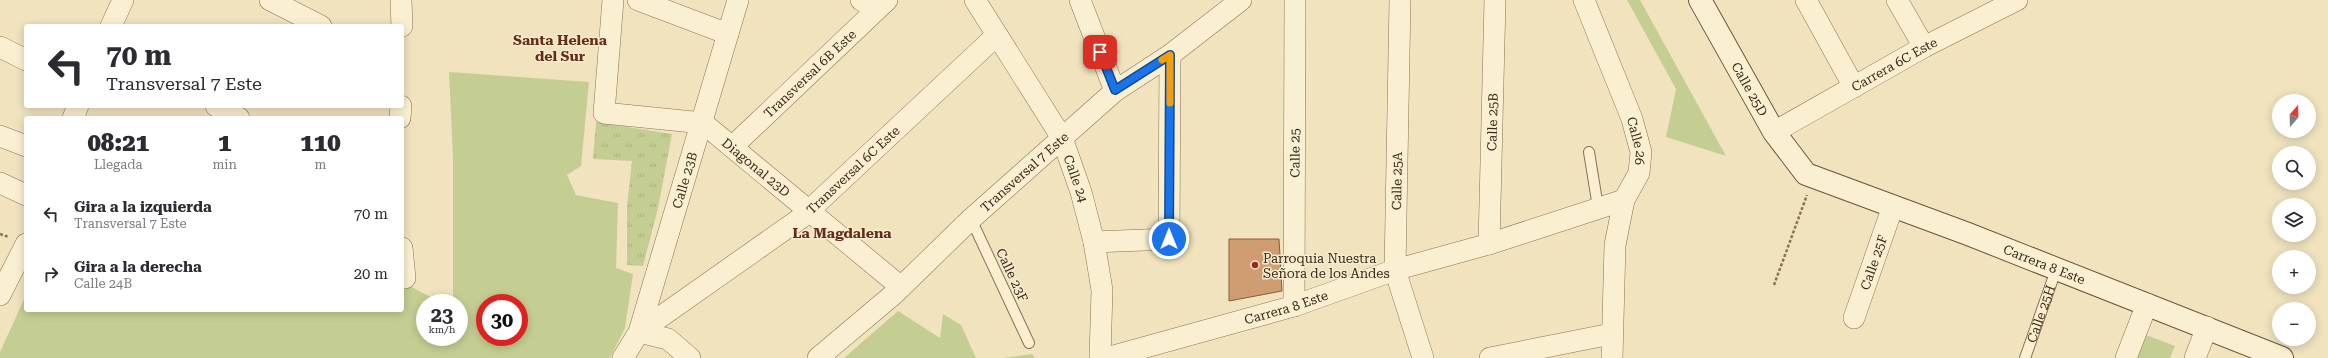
<!DOCTYPE html>
<html lang="es">
<head>
<meta charset="utf-8">
<style>
	:root { --surface:#fff; --page:#f2f2f3; --text:#2b2b33; --muted:#7c7c81 }
	body { margin:0; font-family:"Roboto Serif",serif; background:var(--page); color:var(--text); height:100vh; display:flex; flex-direction:column; font-size:15px; white-space:nowrap }
	* { box-sizing:border-box; margin:0 }
	p { font-size:13px; color:var(--muted) }
	.icon { flex:none; width:22px; height:22px; fill:none; stroke:currentColor; stroke-width:2; stroke-linecap:round; stroke-linejoin:round }
	.map { position:relative; flex:1; overflow:hidden }
	.details { position:absolute; left:24px; top:116px; width:380px; height:196px; display:flex; flex-direction:column; background:var(--surface); border-radius:4px; box-shadow:0 2px 10px #0003 }
	.details>* { flex:none }
	.top-card { position:absolute; left:24px; top:24px; width:380px; height:84px; border-radius:4px; box-shadow:0 2px 10px #0003; background:#fff; color:var(--text); overflow:hidden }
	.needle { width:26px; rotate:20deg }
	.buttons { position:absolute; left:2272px; top:94px; display:grid; gap:8px }
	.buttons a { display:grid; place-items:center; width:44px; height:44px; border-radius:50%; background:var(--surface); box-shadow:0 2px 10px #0003; font-size:20px }
	.speed { position:absolute; left:416px; top:294px; display:flex; gap:8px; font-size:20px; font-weight:700; text-align:center }
	.speed>* { display:grid; place-content:center; width:52px; height:52px; border-radius:50%; background:var(--surface); box-shadow:0 2px 10px #0003; line-height:1 }
	.speed small { font-size:10px; font-weight:400 }
	.speed .limit { border:6px solid #d22; background:#fff; color:#111 }
	.pin { position:absolute; display:grid; place-items:center; width:34px; height:34px; color:#fff; margin:-17px; border-radius:8px; box-shadow:0 2px 6px #0006 }
	.me { position:absolute; width:44px; margin:-22px; rotate:0deg; stroke-linejoin:round; filter:drop-shadow(0 0 3px #0008) }
	.turn { display:flex; align-items:center; gap:14px; height:84px; padding:0 16px; font-size:18px }
	.turn .icon { width:52px; height:52px; stroke-width:2.5 }
	.turn b { display:block; font-size:28px; line-height:34px }
	.eta { display:flex; justify-content:space-evenly; align-items:center; height:68px; text-align:center }
	.eta b { font-size:24px; font-weight:800; line-height:28px }
	ul { padding:0; list-style:none }
	li { display:flex; align-items:center; gap:12px; height:60px; padding:0 16px }
	li div { flex:1 }
	li b { display:block; font-size:15px }
	li em { font-style:normal }
	.map>svg:first-child { display:block }
	.green { fill:#c5ce92; fill-rule:evenodd }
	.park { fill:url(#park-tufts) }
	.building { fill:#d09c72; stroke:#895c3b }
	.lines { fill:none; stroke-linecap:round; stroke-linejoin:round }
	.service-casing { stroke:#897356; stroke-width:12 }
	.minor-casing { stroke:#897356; stroke-width:22 }
	.secondary-casing { stroke:#6a5439; stroke-width:24 }
	.path { stroke:#897356; stroke-width:2.5; stroke-dasharray:3 2; stroke-linecap:butt }
	.service { stroke:#faf0d1; stroke-width:10 }
	.minor { stroke:#faf0d1; stroke-width:21 }
	.secondary { stroke:#faf0d1; stroke-width:22 }
	.route-casing { stroke:#114b97; stroke-width:10 }
	.route { stroke:#1a73e8; stroke-width:7 }
	.slow { stroke:#f59e0b; stroke-width:7 }
	.poi-dot { fill:#9b2723; stroke:#f7ecce; stroke-width:1.5 }
	.labels { text-anchor:middle; dominant-baseline:central; stroke-width:3; stroke-linejoin:round; paint-order:stroke }
	.street-label { font-size:13px; fill:#372a1b; stroke:#f7ecce }
	.poi-label { font-size:13px; fill:#372a1b; stroke:#f7ecce; text-anchor:start }
	.neighbourhood-label { font-size:14px; font-weight:bold; fill:#662c19; stroke:#f7ecce }
</style>
</head>
<body>
<div class="map">
<svg width="2328" height="358" viewBox="0 0 2328 358">
	<defs>
		<pattern id="park-tufts" width="24" height="20" patternUnits="userSpaceOnUse"><rect width="24" height="20" fill="#c5ce92"/><path d="M3 7l-1-3M5 7V3M7 7l1-3M15 17l-1-3M17 17v-4M19 17l1-3" fill="none" stroke="#aab17d"/></pattern>
	</defs>
	<rect width="100%" height="100%" fill="#f0e3be"/>
	<!-- green -->
	<path class="green" d="M 1627,0 L 1640,0 L 1726,156 L 1666,137 L 1676,89 Z
		M 449,72 L 589,82 L 581,166 L 567,175 L 576,195 L 618,203 L 616,268 L 633,274 L 625,328 L 610,358 L 0,358 L 0,352 L 26,295 L 26,310 L 402,310 L 402,282 L 442,303 L 425,303 L 425,337 L 459,337 L 459,303 L 453,303 L 453,157 ZM 485,303 L 519,303 L 519,337 L 485,337 Z
		M 898,311 L 940,338 L 943,314 L 961,325 L 976,358 L 844,358 Z
		M 2146,335 L 2175,346 L 2170,358 L 2137,358 Z
		M 1032,354 L 1035,358 L 1003,358 Z"/>
	<!-- park -->
	<path class="park" d="M 596,122 L 672,134 L 658,208 L 643,266 L 627,265 L 627,206 L 632,161 L 593,159 Z"/>
	<!-- building -->
	<path class="building" d="M 1229,239 L 1279,239 L 1282,291 L 1229,301 Z"/>
	<g class="lines">
		<!-- service casing -->
		<g class="service-casing">
			<g id="service">
				<path d="M 1589,152 L 1598,207"/>
				<path d="M 971,219 L 1029,343"/>
				<path id="s1" d="M 2025,358 L 2056,270"/>
			</g>
		</g>
		<!-- minor casing -->
		<g class="minor-casing">
			<g id="minor">
				<path d="M 270,0 L 321,26"/>
				<path d="M 401,0 L 402,26"/>
				<path id="s2" d="M 613,0 L 604,113 L 703,123 L 901,287"/>
				<path d="M 638,0 L 728,34"/>
				<path d="M 861,0 L 877,9"/>
				<path id="s3" d="M 975,0 L 1062,138 L 1081,192 L 1094,242 L 1102,290 L 1100,358"/>
				<path d="M 1080,0 L 1115,91"/>
				<path d="M 1400,0 L 1395,270 L 1423,358"/>
				<path id="s4" d="M 1584,0 L 1632,119 L 1641,152 L 1639,173 L 1624,200 L 1615,245 L 1612,358"/>
				<path d="M 1806,0 L 1854,87"/>
				<path d="M 1897,0 L 1924,47"/>
				<path d="M 111,26 L 123,0"/>
				<path d="M 0,47 L 26,60"/>
				<path d="M 216,106 L 239,118"/>
				<path d="M 73,118 L 78,106"/>
				<path d="M 400,118 L 401,106"/>
				<path id="s5" d="M 1774,132 L 1924,47 L 2017,0"/>
				<path d="M 0,136 L 26,146"/>
				<path id="s6" d="M 732,147 L 887,0"/>
				<path d="M 0,183 L 26,195"/>
				<path d="M 1094,242 L 1169,239 L 1170,55"/>
				<path id="s7" d="M 1489,244 L 1495,0"/>
				<path d="M 402,248 L 405,278"/>
				<path d="M 0,295 L 26,244"/>
				<path id="s8" d="M 1294,306 L 1295,0"/>
				<path id="s9" d="M 1854,318 L 1893,206"/>
				<path id="s10" d="M 639,332 L 801,218 L 997,35"/>
				<path d="M 639,332 L 668,339 L 690,358"/>
				<path id="s11" d="M 623,358 L 639,332 L 738,0"/>
				<path id="s12" d="M 818,358 L 894,294 L 971,219 L 1115,91 L 1170,55 L 1241,0"/>
				<path id="s13" d="M 1106,358 L 1294,306 L 1395,270 L 1489,244 L 1624,200"/>
				<path d="M 1490,358 L 1611,334"/>
				<path d="M 2126,358 L 2147,304"/>
				<path d="M 2195,358 L 2207,327"/>
			</g>
		</g>
		<!-- secondary casing -->
		<g class="secondary-casing">
			<g id="secondary">
				<path id="s14" d="M 1700,0 L 1774,132 L 1806,174 L 1968,234 L 2282,358"/>
			</g>
		</g>
		<!-- path -->
		<path class="path" d="M 0,234 L 9,237
			M 1774,285 L 1807,195"/>
		<!-- service -->
		<use href="#service" class="service"/>
		<!-- minor -->
		<use href="#minor" class="minor"/>
		<!-- secondary -->
		<use href="#secondary" class="secondary"/>
	</g>
	<g class="lines">
		<!-- route casing -->
		<g class="route-casing">
			<path id="route" d="M 1100,52 L 1115,90 L 1170,55 L 1169,239"/>
		</g>
		<!-- route -->
		<use href="#route" class="route"/>
		<!-- slow -->
		<path class="slow" d="M 1162,60 L 1170,55 L 1170,103"/>
	</g>
	<!-- markers -->
	<circle class="poi-dot" cx="1255" cy="265" r="4"/>
	<g class="labels">
		<!-- street labels -->
		<g class="street-label">
			<text stroke="none"><textPath href="#s5" startOffset="138">Carrera 6C Este</textPath></text>
			<text stroke="none"><textPath href="#s6" startOffset="107">Transversal 6B Este</textPath></text>
			<text stroke="none"><textPath href="#s14" startOffset="102">Calle 25D</textPath></text>
			<text stroke="none"><textPath href="#s7" startOffset="122">Calle 25B</textPath></text>
			<text stroke="none"><textPath href="#s4" startOffset="151">Calle 26</textPath></text>
			<text stroke="none"><textPath href="#s8" startOffset="153">Calle 25</textPath></text>
			<text stroke="none"><textPath href="#s2" startOffset="282">Diagonal 23D</textPath></text>
			<text stroke="none"><textPath href="#s10" startOffset="269">Transversal 6C Este</textPath></text>
			<text stroke="none"><textPath href="#s12" startOffset="278">Transversal 7 Este</textPath></text>
			<text stroke="none"><textPath href="#s3" startOffset="206">Calle 24</textPath></text>
			<text stroke="none"><textPath href="#s11" startOffset="189">Calle 23B</textPath></text>
			<text transform="translate(1397 181) rotate(-89)">Calle 25A</text>
			<text stroke="none"><textPath href="#s9" startOffset="59">Calle 25F</textPath></text>
			<text stroke="none"><textPath href="#s14" startOffset="459">Carrera 8 Este</textPath></text>
			<text transform="translate(1012 275) rotate(65)">Calle 23F</text>
			<text stroke="none"><textPath href="#s13" startOffset="187">Carrera 8 Este</textPath></text>
			<text stroke="none"><textPath href="#s1" startOffset="47">Calle 25H</textPath></text>
		</g>
		<!-- poi labels -->
		<g class="poi-label">
			<text x="1263" y="258">Parroquia Nuestra<tspan x="1263" dy="15">Señora de los Andes</tspan></text>
		</g>
		<!-- neighbourhood labels -->
		<g class="neighbourhood-label">
			<text x="560" y="40">Santa Helena<tspan x="560" dy="16">del Sur</tspan></text>
			<text x="842" y="233">La Magdalena</text>
		</g>
	</g>
</svg>
<div class="buttons">
<a><svg class="needle" viewBox="-14 -14 28 28"><path d="M0-13l5 13h-10z" fill="#e53935"/><path d="M0 13l5-13h-10z" fill="#7c7c81"/></svg></a>
<a><svg class="icon" aria-label="search" viewBox="0 0 24 24"><circle cx="10" cy="10" r="6"/><path d="M15 15l6 6"/></svg></a>
<a><svg class="icon" aria-label="layers" viewBox="0 0 24 24"><path d="M12 4l9 5-9 5-9-5zM3 14l9 5 9-5"/></svg></a>
<a>+</a>
<a>−</a>
</div>
<div class="speed"><div>23<small>km/h</small></div><div class="limit">30</div></div>
<div class="pin" style="left:1100px;top:52px;background:#d93025"><svg class="icon" aria-label="arrive" viewBox="0 0 24 24"><path d="M6 21V4h12l-3 4 3 4H6"/></svg></div>
<svg class="me" style="left:1169px;top:239px" viewBox="-20 -20 40 40"><circle r="17" fill="#1a73e8" stroke="#fff" stroke-width="3"/><path d="M0-11L8 9 0 5-8 9z" fill="#fff"/></svg>
<div class="top-card">
<div class="turn"><svg class="icon" aria-label="left" viewBox="0 0 24 24"><path d="M17 20v-9H6M10 6l-5 5 5 5"/></svg><div><b>70 m</b>Transversal 7 Este</div></div>
</div>
<section class="details">
<div class="eta">
<div><b>08:21</b><p>Llegada</p></div>
<div><b>1</b><p>min</p></div>
<div><b>110</b><p>m</p></div>
</div>
<ul>
<li><svg class="icon" aria-label="left" viewBox="0 0 24 24"><path d="M17 20v-9H6M10 6l-5 5 5 5"/></svg><div><b>Gira a la izquierda</b><p>Transversal 7 Este</p></div><em>70 m</em></li>
<li><svg class="icon" aria-label="right" viewBox="0 0 24 24"><path d="M7 20v-9h11M14 6l5 5-5 5"/></svg><div><b>Gira a la derecha</b><p>Calle 24B</p></div><em>20 m</em></li>
</ul>
</section>
</div>
</body>
</html>
